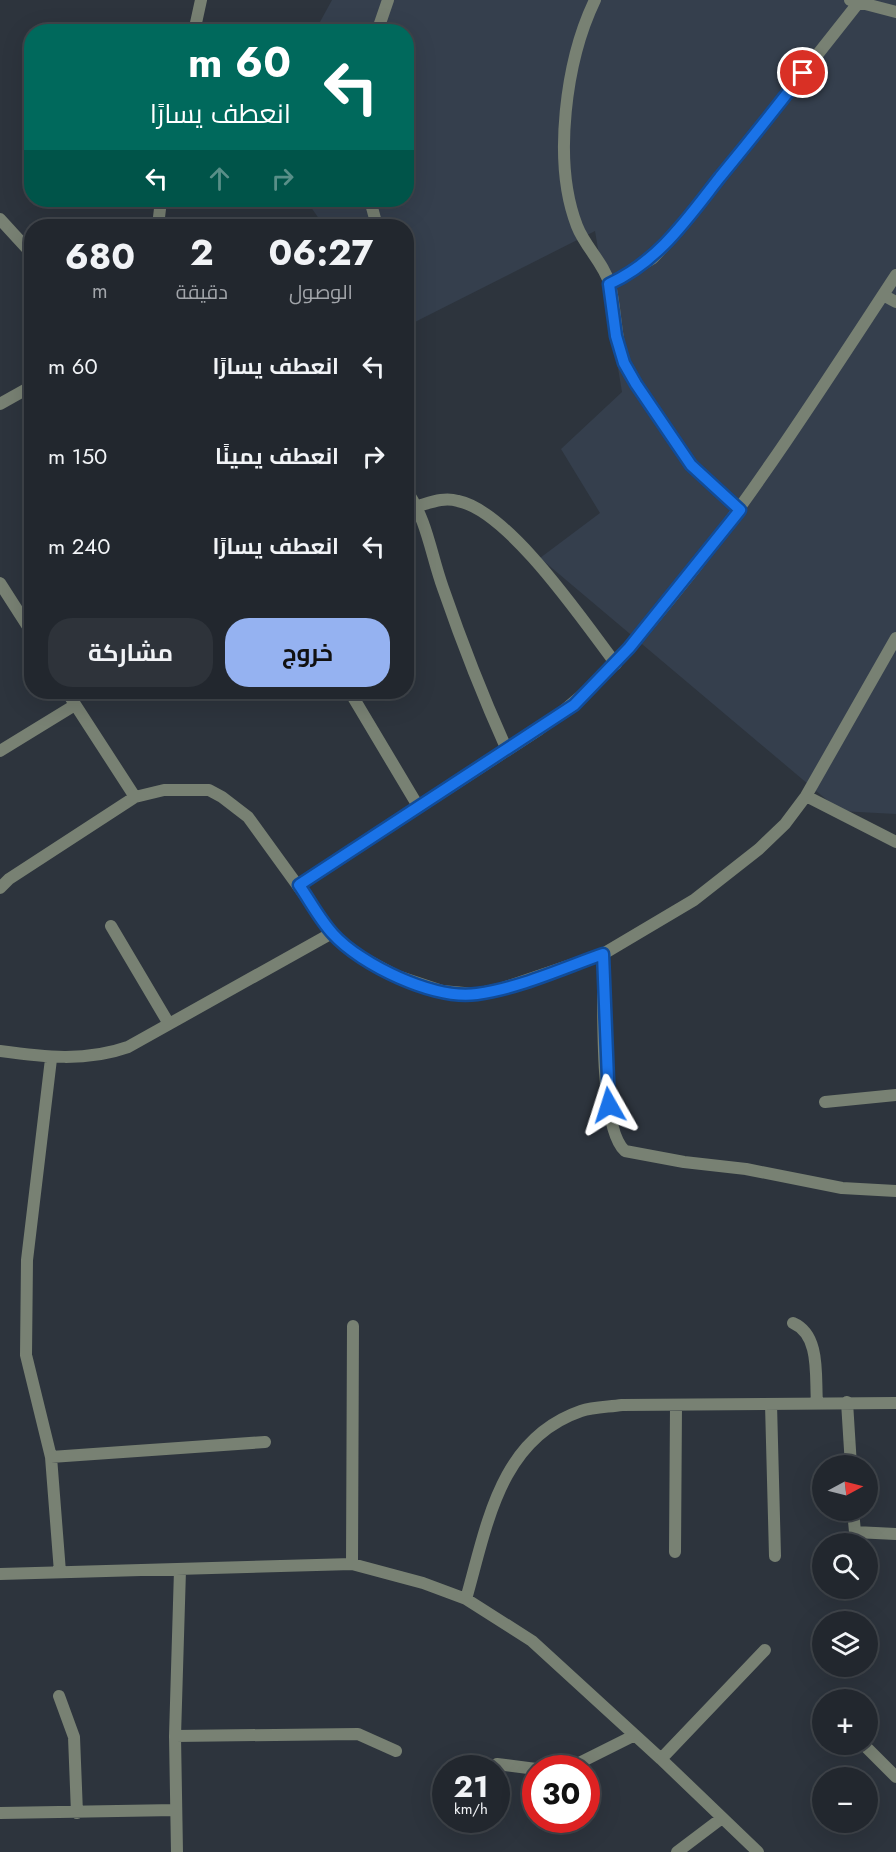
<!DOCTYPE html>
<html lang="ar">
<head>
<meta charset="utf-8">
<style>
	:root { --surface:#22272e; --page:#2e333a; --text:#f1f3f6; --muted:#a2a5aa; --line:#3f444a; --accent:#95b2f1 }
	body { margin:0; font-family:Jost,Cairo,sans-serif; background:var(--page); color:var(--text); direction:rtl; height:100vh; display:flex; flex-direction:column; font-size:22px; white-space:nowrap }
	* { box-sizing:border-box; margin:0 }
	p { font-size:20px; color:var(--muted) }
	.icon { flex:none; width:33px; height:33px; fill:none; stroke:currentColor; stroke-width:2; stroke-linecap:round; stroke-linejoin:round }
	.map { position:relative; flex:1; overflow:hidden; direction:ltr }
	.drawer { position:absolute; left:24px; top:219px; width:390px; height:480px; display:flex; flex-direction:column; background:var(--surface); border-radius:24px; box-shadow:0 6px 24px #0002,0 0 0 2px var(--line); direction:rtl }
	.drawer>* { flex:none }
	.hud { position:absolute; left:24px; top:24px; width:390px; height:183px; border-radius:24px; box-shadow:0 6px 24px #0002,0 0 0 2px var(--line); direction:rtl; background:#00695c; color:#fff; overflow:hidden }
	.needle { width:39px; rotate:83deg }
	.buttons { position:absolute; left:812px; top:1455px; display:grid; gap:12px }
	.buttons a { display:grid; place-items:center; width:66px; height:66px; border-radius:50%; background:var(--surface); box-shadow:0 6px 24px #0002,0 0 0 2px var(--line); font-size:30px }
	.speed { position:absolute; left:432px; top:1755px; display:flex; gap:12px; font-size:30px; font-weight:700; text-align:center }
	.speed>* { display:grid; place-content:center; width:78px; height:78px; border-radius:50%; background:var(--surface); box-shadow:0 6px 24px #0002,0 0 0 2px var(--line); line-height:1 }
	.speed small { font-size:15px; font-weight:400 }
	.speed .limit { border:9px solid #d22; background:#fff; color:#111 }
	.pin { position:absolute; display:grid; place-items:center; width:51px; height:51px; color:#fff; margin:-26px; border:3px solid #fff; border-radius:50%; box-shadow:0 2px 6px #0007 }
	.me { position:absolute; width:66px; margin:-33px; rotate:354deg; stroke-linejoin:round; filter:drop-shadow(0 0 4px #0008) }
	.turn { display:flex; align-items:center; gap:21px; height:126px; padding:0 24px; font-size:27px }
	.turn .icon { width:78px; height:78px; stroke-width:2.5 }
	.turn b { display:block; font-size:42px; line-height:51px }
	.lanes { display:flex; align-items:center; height:57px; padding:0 24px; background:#0003; justify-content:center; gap:30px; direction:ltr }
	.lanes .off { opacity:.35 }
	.eta { display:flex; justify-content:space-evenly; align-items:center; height:102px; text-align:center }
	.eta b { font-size:36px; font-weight:700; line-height:42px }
	.button { display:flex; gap:12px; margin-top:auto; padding:12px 24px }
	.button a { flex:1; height:69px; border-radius:24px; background:var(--accent); color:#111; font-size:24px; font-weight:700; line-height:69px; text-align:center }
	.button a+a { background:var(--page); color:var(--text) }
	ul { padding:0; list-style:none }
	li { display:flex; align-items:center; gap:18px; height:90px; padding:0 24px }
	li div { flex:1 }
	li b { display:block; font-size:22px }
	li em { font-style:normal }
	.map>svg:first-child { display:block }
	.built { fill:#353f4d }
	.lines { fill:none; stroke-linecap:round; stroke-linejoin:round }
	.street { stroke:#788173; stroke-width:12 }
	.route-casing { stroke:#114b97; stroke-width:15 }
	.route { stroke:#1a73e8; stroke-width:10 }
</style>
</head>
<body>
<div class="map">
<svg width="896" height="1852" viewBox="0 0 896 1852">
	<rect width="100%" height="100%" fill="#2d343d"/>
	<!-- built -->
	<path class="built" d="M 332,0 L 896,0 L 896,814 L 840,811 L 540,558 L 600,513 L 561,449 L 622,392 L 595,231 L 407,326 L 406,226 L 324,226 L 306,200 L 406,200 L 406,32 L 315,31 Z"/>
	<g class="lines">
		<!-- street -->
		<path class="street" d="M 595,0 C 566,60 552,162 577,226 C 585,247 604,263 610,285 C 616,310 615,336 623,361 C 628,376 640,390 649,403 C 662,423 675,444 690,463 C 704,480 724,495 740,510
			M 850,0 L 896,12
			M 194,32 L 201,0
			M 377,32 L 388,0
			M 370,200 L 377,226
			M 0,219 L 32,254
			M 158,226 L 161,200
			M 609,284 L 653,258 L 678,231 L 859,2
			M 883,295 L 896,302
			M 0,404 L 32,386
			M 406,490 C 427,519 431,555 443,588 C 462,643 483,697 507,750
			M 418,506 C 432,502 444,497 458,501 C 509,511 584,622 616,664
			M 0,583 L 32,633
			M 67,692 L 135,797
			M 205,692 L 206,692
			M 350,692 L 418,806
			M 0,751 L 75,705
			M 806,796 L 896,842
			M 299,885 L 537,731 C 602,685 646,630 695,568 C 767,474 831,374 896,275
			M 0,888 L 9,879 L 135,797 L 164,790 L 209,790 L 222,797 L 248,817 L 332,933 L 354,953 L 397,976 L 442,991 L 475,994 L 500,989 L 603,954 L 694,900 L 759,849 L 785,824 L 806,796 L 896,638
			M 111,926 L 169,1024
			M 603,954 C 604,993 598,1128 625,1151 L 684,1162 L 746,1169 L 842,1188 L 896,1191
			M 0,1051 C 43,1057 86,1062 128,1047 L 332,933
			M 51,1059 L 27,1260 L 26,1355 L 51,1457 L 60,1572
			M 825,1102 L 896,1095
			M 793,1323 C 821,1335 815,1377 817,1403
			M 847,1402 L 851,1466
			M 771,1404 L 775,1556
			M 51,1457 L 265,1442
			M 853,1510 L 855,1532 L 896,1534
			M 675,1552 L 676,1406
			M 352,1564 L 353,1326
			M 0,1574 L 352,1564 L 423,1583 L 466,1599 L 532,1641 L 661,1759 L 758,1852
			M 466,1599 C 487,1526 499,1439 581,1411 C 593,1407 609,1407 622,1405 L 896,1403
			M 59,1696 L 74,1737 L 77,1813
			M 175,1736 L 358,1734 L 396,1751
			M 863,1744 L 896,1777
			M 661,1759 L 765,1650
			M 497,1764 L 536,1769
			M 560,1768 L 577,1764 L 635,1735
			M 0,1813 L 176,1810
			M 177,1852 L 175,1736 L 180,1570
			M 677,1852 L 722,1818"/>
	</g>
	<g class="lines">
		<!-- route casing -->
		<g class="route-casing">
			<path id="route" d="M 609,1105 L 603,954 C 563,968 520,988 477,994 C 434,1000 361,965 333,934 C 320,920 310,901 299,885 L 574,705 L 629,648 L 740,510 L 691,465 L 636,384 L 624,363 L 616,336 L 609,284 C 659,261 687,219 720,177 C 748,143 776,108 803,73"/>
		</g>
		<!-- route -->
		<use href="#route" class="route"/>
	</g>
</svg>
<div class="buttons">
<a><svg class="needle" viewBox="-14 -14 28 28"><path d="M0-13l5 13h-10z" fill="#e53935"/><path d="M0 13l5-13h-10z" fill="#a2a5aa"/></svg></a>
<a><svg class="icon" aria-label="search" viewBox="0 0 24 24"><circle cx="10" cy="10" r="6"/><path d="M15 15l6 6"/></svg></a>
<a><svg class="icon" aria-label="layers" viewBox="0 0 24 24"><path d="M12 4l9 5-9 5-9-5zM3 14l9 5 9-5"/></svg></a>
<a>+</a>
<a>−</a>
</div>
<div class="speed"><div>21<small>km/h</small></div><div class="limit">30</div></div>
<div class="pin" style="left:803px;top:73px;background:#d93025"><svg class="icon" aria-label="arrive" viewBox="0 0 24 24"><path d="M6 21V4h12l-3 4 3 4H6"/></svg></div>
<svg class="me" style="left:609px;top:1105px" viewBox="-20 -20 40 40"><path d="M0-17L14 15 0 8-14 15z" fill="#1a73e8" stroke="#fff" stroke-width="4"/></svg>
<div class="hud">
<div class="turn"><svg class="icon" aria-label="left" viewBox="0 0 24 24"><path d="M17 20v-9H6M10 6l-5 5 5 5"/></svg><div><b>60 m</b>انعطف يسارًا</div></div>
<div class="lanes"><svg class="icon" aria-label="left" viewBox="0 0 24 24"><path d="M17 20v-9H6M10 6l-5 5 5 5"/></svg><svg class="icon off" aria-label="ahead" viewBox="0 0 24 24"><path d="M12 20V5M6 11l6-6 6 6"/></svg><svg class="icon off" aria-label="right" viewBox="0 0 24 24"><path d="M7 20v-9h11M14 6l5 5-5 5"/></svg></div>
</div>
<section class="drawer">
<div class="eta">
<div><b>06:27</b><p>الوصول</p></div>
<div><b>2</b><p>دقيقة</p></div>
<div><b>680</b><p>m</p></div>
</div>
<ul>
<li><svg class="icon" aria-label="left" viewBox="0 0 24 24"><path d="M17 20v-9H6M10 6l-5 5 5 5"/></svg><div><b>انعطف يسارًا</b></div><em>60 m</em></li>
<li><svg class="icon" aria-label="right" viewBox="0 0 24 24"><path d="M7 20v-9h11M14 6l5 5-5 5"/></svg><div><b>انعطف يمينًا</b></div><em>150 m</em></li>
<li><svg class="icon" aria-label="left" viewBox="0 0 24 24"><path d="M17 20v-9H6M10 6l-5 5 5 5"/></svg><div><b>انعطف يسارًا</b></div><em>240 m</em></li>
</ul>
<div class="button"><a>خروج</a><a>مشاركة</a></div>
</section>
</div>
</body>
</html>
